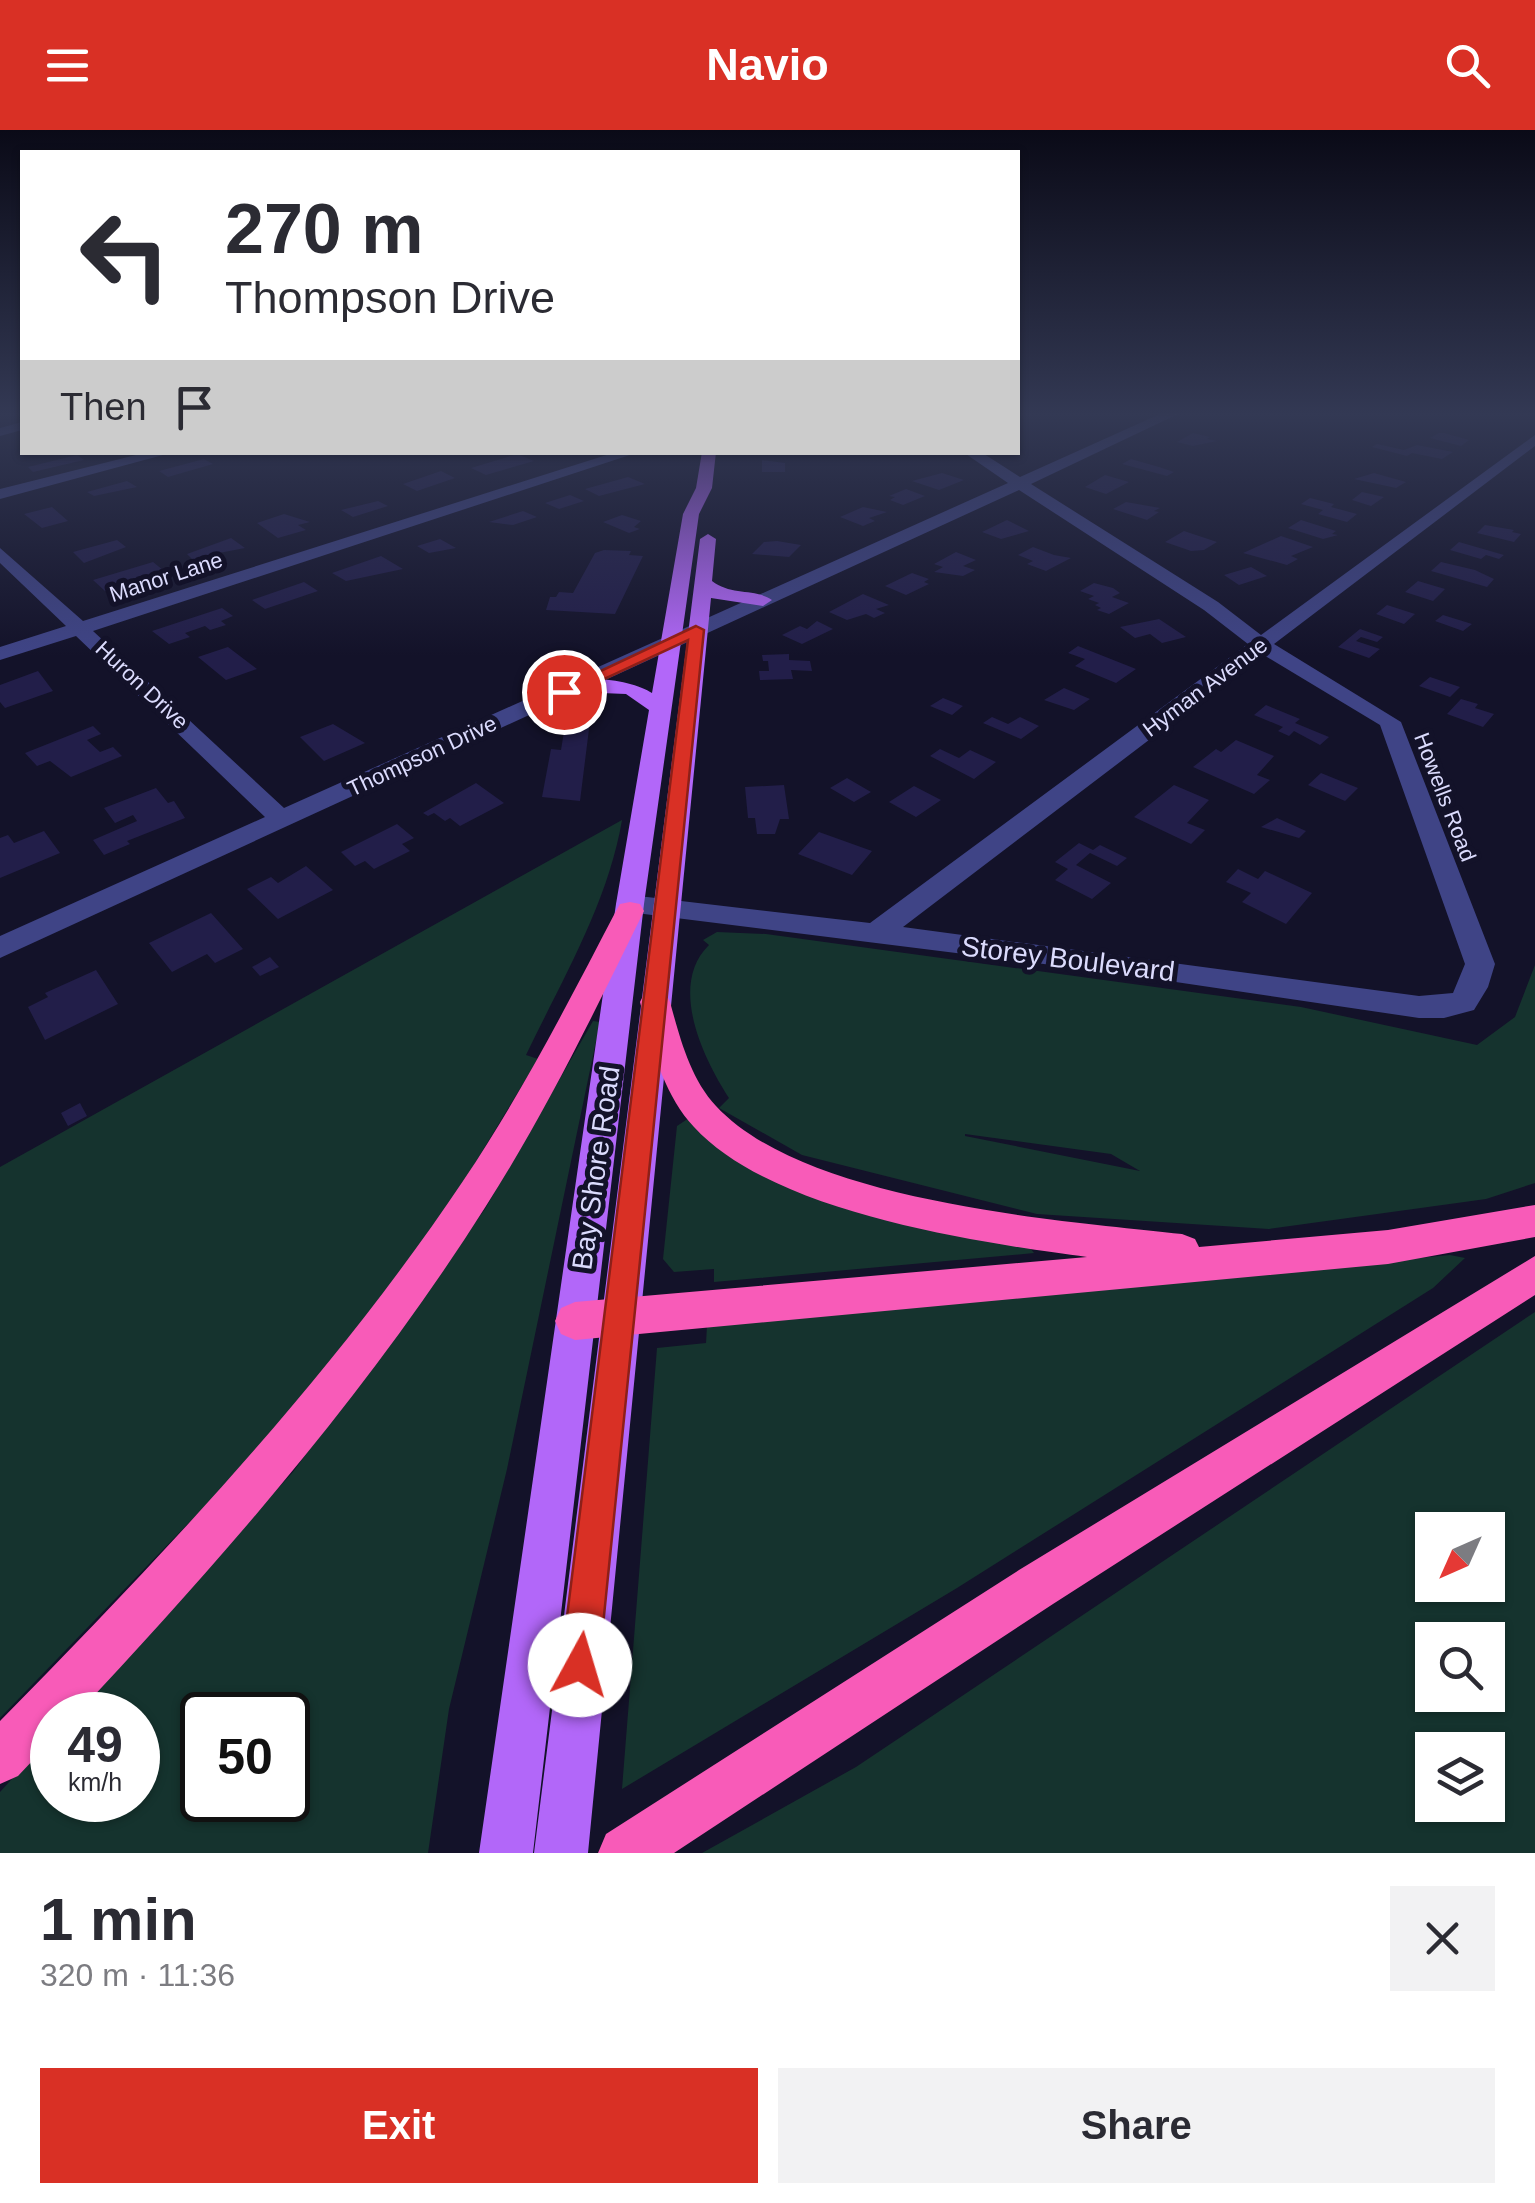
<!DOCTYPE html>
<html lang="en">
<head>
<meta charset="utf-8">
<style>
	:root { --surface:#fff; --page:#f2f2f3; --text:#2b2b33; --muted:#7c7c81; --accent:#d93025 }
	body { margin:0; font-family:Arial,sans-serif; background:var(--page); color:var(--text); height:100vh; display:flex; flex-direction:column; font-size:38px; white-space:nowrap }
	* { box-sizing:border-box; margin:0 }
	p { font-size:32px; color:var(--muted) }
	.icon { flex:none; width:55px; height:55px; fill:none; stroke:currentColor; stroke-width:2; stroke-linecap:round; stroke-linejoin:round }
	.map { position:relative; height:1723px; overflow:hidden }
	.drawer { display:flex; flex-direction:column; background:var(--surface); flex:1 }
	.drawer>* { flex:none }
	.banner { position:absolute; left:20px; top:20px; width:1000px; height:305px; border-radius:0px; box-shadow:0 2px 8px #0004; background:#fff; color:var(--text); overflow:hidden }
	.needle { width:65px; rotate:225deg }
	.buttons { position:absolute; left:1415px; top:1382px; display:grid; gap:20px }
	.buttons a { display:grid; place-items:center; width:90px; height:90px; border-radius:0px; background:var(--surface); box-shadow:0 2px 8px #0004; font-size:50px }
	.speed { position:absolute; left:30px; top:1562px; display:flex; gap:20px; font-size:50px; font-weight:700; text-align:center }
	.speed>* { display:grid; place-content:center; width:130px; height:130px; border-radius:50%; background:var(--surface); box-shadow:0 2px 8px #0004; line-height:1 }
	.speed small { font-size:25px; font-weight:400 }
	.speed .limit { border:5px solid #111; border-radius:15px; background:#fff; color:#111 }
	.pin { position:absolute; display:grid; place-items:center; width:85px; height:85px; color:#fff; margin:-42px; border:5px solid #fff; border-radius:50%; box-shadow:0 2px 10px #0007 }
	.me { position:absolute; width:110px; margin:-55px; rotate:6deg; stroke-linejoin:round; filter:drop-shadow(0 0 8px #0008) }
	.turn { display:flex; align-items:center; gap:35px; height:210px; padding:0 40px; font-size:45px }
	.turn .icon { width:130px; height:130px; stroke-width:2.5 }
	.turn b { display:block; font-size:70px; line-height:85px }
	.then { display:flex; align-items:center; height:95px; padding:0 40px; background:#0003; gap:20px; font-size:38px }
	.round { display:grid; place-items:center; flex:none; width:105px; height:105px; border-radius:0px; background:var(--page) }
	.head { display:flex; align-items:center; justify-content:space-between; height:170px; padding:0 40px }
	h1 { font-size:60px; font-weight:600; line-height:75px }
	.button { display:flex; gap:20px; margin-top:auto; padding:20px 40px }
	.button a { flex:1; height:115px; border-radius:0px; background:var(--accent); color:#fff; font-size:40px; font-weight:600; line-height:115px; text-align:center }
	.button a+a { background:var(--page); color:var(--text) }
	header { display:flex; justify-content:space-between; align-items:center; height:130px; padding:0 40px; background:var(--accent); color:#fff; font-size:45px; font-weight:600 }
	.map>svg:first-child { display:block }
	.green { fill:#15332e; fill-rule:evenodd }
	.building { fill:#221e49 }
	.lines { fill:none; stroke-linecap:round; stroke-linejoin:round }
	.minor { fill:#3f4486; fill-rule:evenodd }
	.major { fill:#b267f9; fill-rule:evenodd }
	.highway { fill:#f85bb8; fill-rule:evenodd }
	.route { fill:#d93025; stroke:#8d1f18; stroke-width:2.5 }
	.labels { text-anchor:middle; dominant-baseline:central; stroke-width:10; stroke-linejoin:round; paint-order:stroke }
	.far-street-label { font-size:22px; fill:#dbdbfd; stroke:#131229 }
	.street-label { font-size:28px; fill:#dbdbfd; stroke:#131229 }
</style>
</head>
<body>
<header><svg class="icon" aria-label="menu" viewBox="0 0 24 24"><path d="M4 6h16M4 12h16M4 18h16"/></svg>Navio<svg class="icon" aria-label="search" viewBox="0 0 24 24"><circle cx="10" cy="10" r="6"/><path d="M15 15l6 6"/></svg></header>
<div class="map">
<svg width="1535" height="1723" viewBox="0 0 1535 1723">
	<rect width="100%" height="100%" fill="#131229"/>
	<!-- green -->
	<path class="green" d="M 622,690 C 608,773 562,850 526,925 L 538,929 L 440,1091 L 266,1313 L 0,1588 L 0,1037 Z
		M 717,802 L 766,804 L 1301,877 L 1477,915 L 1515,887 L 1535,835 L 1535,1053 L 1486,1069 L 1269,1099 L 1037,1084 L 802,1025 L 719,978 L 729,968 C 703,928 668,855 709,815 L 703,810 ZM 965,1004 L 1111,1024 L 1140,1041 L 965,1006 Z
		M 593,891 L 600,892 L 507,1339 L 449,1579 L 428,1723 L 0,1723 L 0,1662 L 52,1605 L 52,1670 L 138,1670 L 138,1585 L 70,1585 L 293,1342 L 485,1079 ZM 202,1585 L 288,1585 L 288,1670 L 202,1670 Z
		M 692,986 L 728,1021 L 1027,1114 L 1034,1123 L 714,1152 L 714,1139 L 674,1142 L 663,1129 L 677,996 Z
		M 1450,1125 L 1465,1128 L 1433,1158 L 957,1458 L 622,1659 L 657,1218 L 706,1213 L 707,1196 Z
		M 1535,1182 L 1535,1723 L 702,1723 L 856,1637 ZM 1432,1400 L 1488,1400 L 1488,1455 L 1432,1455 ZM 1432,1510 L 1488,1510 L 1488,1565 L 1432,1565 ZM 1432,1620 L 1488,1620 L 1488,1675 L 1432,1675 Z"/>
	<!-- building -->
	<path class="building" d="M 1193,303 L 1210,307 L 1207,309 L 1217,311 L 1193,316 L 1177,312 Z
		M 1439,303 L 1444,303 L 1469,310 L 1461,316 L 1430,308 Z
		M 1377,314 L 1404,320 L 1417,315 L 1453,322 L 1442,329 L 1412,323 L 1407,326 L 1372,317 Z
		M 517,324 L 534,331 L 486,345 L 471,338 Z
		M 77,325 L 84,330 L 33,342 L 28,337 Z
		M 204,329 L 213,334 L 168,347 L 159,341 Z
		M 1131,329 L 1159,337 L 1174,342 L 1167,346 L 1122,334 Z
		M 762,330 L 785,333 L 785,342 L 762,342 Z
		M 441,341 L 455,348 L 417,361 L 403,354 Z
		M 942,343 L 964,350 L 939,360 L 912,351 Z
		M 1374,343 L 1406,352 L 1396,358 L 1354,349 Z
		M 1105,345 L 1129,352 L 1106,364 L 1085,357 Z
		M 628,347 L 645,354 L 599,366 L 585,359 Z
		M 127,351 L 137,357 L 94,366 L 87,362 Z
		M 906,359 L 925,366 L 903,375 L 890,370 L 895,367 L 889,366 Z
		M 1362,362 L 1384,367 L 1371,376 L 1352,370 Z
		M 570,365 L 584,371 L 559,379 L 545,373 Z
		M 1310,368 L 1334,374 L 1331,377 L 1357,384 L 1347,392 L 1318,384 L 1323,380 L 1301,374 Z
		M 378,371 L 388,376 L 353,387 L 341,380 Z
		M 1126,372 L 1160,378 L 1154,381 L 1159,382 L 1147,390 L 1113,379 Z
		M 52,377 L 68,391 L 42,398 L 24,384 Z
		M 863,377 L 887,382 L 869,388 L 875,391 L 863,396 L 840,387 Z
		M 523,381 L 537,387 L 513,395 L 489,392 Z
		M 284,384 L 310,392 L 298,395 L 306,400 L 278,408 L 257,393 Z
		M 622,385 L 641,391 L 634,397 L 640,399 L 629,403 L 603,392 Z
		M 1007,390 L 1029,401 L 1001,409 L 982,402 Z
		M 1301,390 L 1336,401 L 1332,404 L 1338,405 L 1323,409 L 1288,398 Z
		M 1485,395 L 1514,400 L 1512,402 L 1521,404 L 1514,412 L 1477,403 Z
		M 1184,401 L 1217,412 L 1204,420 L 1191,421 L 1165,412 Z
		M 1281,406 L 1313,417 L 1291,426 L 1298,429 L 1287,435 L 1243,423 Z
		M 231,408 L 245,418 L 219,423 L 223,426 L 197,434 L 187,424 Z
		M 440,409 L 456,418 L 429,423 L 417,416 Z
		M 117,410 L 126,417 L 84,433 L 73,422 Z
		M 777,411 L 801,415 L 789,427 L 752,424 L 764,412 Z
		M 1459,412 L 1504,425 L 1499,429 L 1486,425 L 1481,429 L 1450,420 Z
		M 1033,417 L 1054,425 L 1071,428 L 1046,441 L 1027,434 L 1033,431 L 1018,425 Z
		M 604,420 L 631,421 L 629,425 L 643,426 L 615,484 L 546,480 L 550,467 L 556,467 L 559,462 L 573,463 L 595,423 Z
		M 956,422 L 976,430 L 963,436 L 975,440 L 963,446 L 934,442 L 943,437 L 934,434 Z
		M 381,426 L 403,439 L 346,451 L 332,443 Z
		M 153,432 L 168,444 L 105,461 L 93,450 Z
		M 1441,432 L 1475,440 L 1494,449 L 1487,457 L 1431,441 Z
		M 1251,437 L 1267,446 L 1239,455 L 1224,445 Z
		M 912,443 L 929,449 L 924,452 L 929,454 L 906,465 L 885,456 Z
		M 1418,451 L 1445,459 L 1433,471 L 1405,462 Z
		M 304,452 L 318,461 L 265,479 L 252,470 Z
		M 1094,453 L 1113,458 L 1120,463 L 1112,467 L 1129,473 L 1109,484 L 1097,480 L 1101,478 L 1095,475 L 1099,473 L 1088,469 L 1094,466 L 1080,461 Z
		M 863,464 L 889,475 L 876,479 L 885,483 L 874,488 L 866,484 L 847,490 L 829,482 Z
		M 1387,475 L 1415,484 L 1404,494 L 1376,484 Z
		M 222,478 L 233,486 L 221,491 L 226,495 L 210,500 L 205,496 L 185,503 L 190,507 L 169,514 L 152,501 Z
		M 1443,485 L 1472,494 L 1463,501 L 1435,491 Z
		M 1159,489 L 1186,507 L 1162,513 L 1150,504 L 1135,508 L 1120,497 Z
		M 817,491 L 833,499 L 802,514 L 782,505 L 800,496 L 807,499 Z
		M 1360,499 L 1383,507 L 1377,512 L 1361,507 L 1356,511 L 1380,519 L 1369,528 L 1338,517 Z
		M 1078,516 L 1136,539 L 1116,553 L 1075,536 L 1085,529 L 1068,523 Z
		M 228,517 L 257,539 L 226,550 L 198,527 Z
		M 789,524 L 789,530 L 810,531 L 812,541 L 791,540 L 793,549 L 760,550 L 759,541 L 769,541 L 768,531 L 763,531 L 762,525 Z
		M 38,541 L 53,561 L 5,578 L 0,572 L 0,555 Z
		M 1430,547 L 1460,557 L 1450,567 L 1419,556 Z
		M 1064,558 L 1090,569 L 1074,580 L 1044,570 Z
		M 943,568 L 963,576 L 952,585 L 930,576 Z
		M 1461,569 L 1478,574 L 1475,578 L 1494,584 L 1483,597 L 1447,584 Z
		M 1266,575 L 1300,589 L 1295,593 L 1329,607 L 1320,615 L 1294,601 L 1289,606 L 1278,601 L 1283,597 L 1254,585 Z
		M 567,583 L 591,583 L 580,671 L 542,667 L 551,619 L 561,620 Z
		M 992,587 L 1008,594 L 1020,587 L 1039,596 L 1021,609 L 983,593 Z
		M 333,594 L 365,613 L 324,631 L 300,607 Z
		M 93,596 L 101,604 L 87,610 L 100,622 L 113,617 L 122,626 L 71,647 L 50,631 L 37,636 L 25,623 Z
		M 1236,610 L 1274,626 L 1257,645 L 1270,650 L 1254,664 L 1193,637 L 1216,619 L 1221,622 Z
		M 940,619 L 959,628 L 970,620 L 996,632 L 974,649 L 930,626 Z
		M 1321,643 L 1358,658 L 1345,671 L 1308,655 Z
		M 847,648 L 871,662 L 854,672 L 830,658 Z
		M 476,653 L 504,673 L 460,696 L 450,688 L 445,691 L 434,683 L 428,686 L 423,683 Z
		M 784,655 L 789,689 L 780,689 L 775,704 L 757,704 L 755,688 L 748,688 L 745,657 Z
		M 1174,655 L 1209,670 L 1187,693 L 1205,700 L 1191,714 L 1134,687 Z
		M 914,656 L 941,670 L 916,687 L 889,672 Z
		M 156,658 L 168,673 L 174,671 L 185,688 L 127,711 L 130,714 L 104,725 L 93,710 L 137,691 L 133,685 L 115,693 L 104,678 Z
		M 1277,688 L 1306,701 L 1299,708 L 1261,697 Z
		M 397,694 L 414,708 L 402,714 L 410,721 L 374,739 L 365,731 L 355,736 L 341,722 Z
		M 44,701 L 60,723 L 0,748 L 0,708 L 8,705 L 14,713 Z
		M 819,702 L 872,721 L 852,745 L 798,724 Z
		M 1079,713 L 1093,720 L 1100,715 L 1127,728 L 1117,736 L 1090,723 L 1076,735 L 1111,753 L 1092,769 L 1055,750 L 1068,739 L 1055,732 Z
		M 306,736 L 333,760 L 278,789 L 247,759 L 271,747 L 278,753 Z
		M 1238,739 L 1258,749 L 1265,741 L 1312,763 L 1286,794 L 1242,772 L 1251,763 L 1226,752 Z
		M 211,783 L 243,819 L 215,833 L 207,824 L 172,842 L 149,813 Z
		M 270,827 L 279,837 L 260,846 L 252,837 Z
		M 96,840 L 118,874 L 45,910 L 28,877 L 48,867 L 45,863 Z
		M 80,973 L 87,986 L 68,996 L 61,983 Z"/>
	<g class="lines">
		<!-- minor -->
		<path class="minor" d="M 1160,284 L 1178,284 L 1031,354 L 1218,472 L 1261,505 L 1535,305 L 1535,316 L 1274,514 L 1401,592 L 1495,834 L 1488,857 L 1474,880 L 1444,888 L 1419,888 L 1115,843 L 620,781 L 616,774 L 620,767 L 630,765 L 870,793 L 1248,514 L 1204,480 L 1019,360 L 0,828 L 0,806 L 265,687 L 76,506 L 0,530 L 0,517 L 66,496 L 0,433 L 0,418 L 83,491 L 616,322 L 639,322 L 93,501 L 284,678 L 1008,353 L 963,322 L 981,322 L 1020,347 ZM 1262,524 L 1380,595 L 1465,834 L 1453,863 L 1419,866 L 903,797 Z
			M 22,292 L 22,300 L 0,306 L 0,298 Z
			M 148,322 L 174,322 L 0,369 L 0,359 Z"/>
		<!-- major -->
		<path class="major" d="M 702,322 L 716,322 L 712,358 L 699,384 L 644,774 L 533,1723 L 479,1723 L 616,774 L 649,580 L 626,564 L 577,562 L 566,556 C 583,542 635,551 652,563 L 683,384 L 696,358 Z
			M 708,404 L 716,409 L 712,451 C 731,466 755,458 772,470 L 763,476 L 711,468 L 588,1723 L 534,1723 L 700,409 Z"/>
		<!-- highway -->
		<path class="highway" d="M 630,772 L 640,774 L 644,781 C 595,881 546,982 486,1076 C 369,1261 225,1426 76,1585 L 52,1585 L 52,1610 L 18,1646 L 0,1654 L 0,1591 C 166,1422 331,1248 463,1051 C 521,965 568,873 616,781 L 620,774 Z
			M 655,861 L 666,864 L 670,872 C 680,908 690,948 716,976 C 805,1072 1056,1090 1182,1104 L 1195,1109 L 1199,1117 L 1388,1100 L 1535,1075 L 1535,1107 L 1388,1134 L 575,1210 L 561,1204 L 555,1191 L 561,1178 L 575,1172 L 1087,1127 C 975,1112 773,1083 694,997 C 663,964 651,915 640,872 L 644,864 Z
			M 1535,1126 L 1535,1165 L 1053,1474 L 674,1723 L 598,1723 L 606,1704 L 1019,1440 Z"/>
	</g>
	<!-- sky -->
	<linearGradient id="sky" x2="0" y2="1"><stop stop-color="#0a0a17"/><stop offset="0.54" stop-color="#333954"/><stop offset="1" stop-color="#333954" stop-opacity="0"/></linearGradient>
	<rect width="1535" height="526" fill="url(#sky)"/>
	<!-- route -->
	<path class="route" d="M 696,496 L 704,500 L 599,1535 L 594,1548 L 580,1554 L 567,1548 L 561,1535 L 688,510 L 570,565 L 556,562 Z"/>
	<g class="labels">
		<!-- far-street labels -->
		<g class="far-street-label">
			<text transform="translate(166 447) rotate(-18)">Manor Lane</text>
			<text transform="translate(142 555) rotate(43)">Huron Drive</text>
			<text transform="translate(1205 557) rotate(-37)">Hyman Avenue</text>
			<text transform="translate(422 626) rotate(-25)">Thompson Drive</text>
			<text transform="translate(1445 667) rotate(69)">Howells Road</text>
		</g>
		<!-- street labels -->
		<g class="street-label">
			<text transform="translate(1068 829) rotate(7)">Storey Boulevard</text>
			<text transform="translate(596 1038) rotate(-82)">Bay Shore Road</text>
		</g>
	</g>
</svg>
<div class="buttons">
<a><svg class="needle" viewBox="-14 -14 28 28"><path d="M0-13l5 13h-10z" fill="#e53935"/><path d="M0 13l5-13h-10z" fill="#7c7c81"/></svg></a>
<a><svg class="icon" aria-label="search" viewBox="0 0 24 24"><circle cx="10" cy="10" r="6"/><path d="M15 15l6 6"/></svg></a>
<a><svg class="icon" aria-label="layers" viewBox="0 0 24 24"><path d="M12 4l9 5-9 5-9-5zM3 14l9 5 9-5"/></svg></a>
</div>
<div class="speed"><div>49<small>km/h</small></div><div class="limit">50</div></div>
<div class="pin" style="left:564px;top:562px;background:#d93025"><svg class="icon" aria-label="arrive" viewBox="0 0 24 24"><path d="M6 21V4h12l-3 4 3 4H6"/></svg></div>
<svg class="me" style="left:580px;top:1535px" viewBox="-20 -20 40 40"><circle r="19" fill="#fff"/><path d="M0-13L10 11 0 6-10 11z" fill="#d93025"/></svg>
<div class="banner">
<div class="turn"><svg class="icon" aria-label="left" viewBox="0 0 24 24"><path d="M17 20v-9H6M10 6l-5 5 5 5"/></svg><div><b>270 m</b>Thompson Drive</div></div>
<div class="then">Then<svg class="icon" aria-label="arrive" viewBox="0 0 24 24"><path d="M6 21V4h12l-3 4 3 4H6"/></svg></div>
</div>
</div>
<section class="drawer">
<div class="head"><div><h1>1 min</h1><p>320 m · 11:36</p></div><a class="round"><svg class="icon" aria-label="close" viewBox="0 0 24 24"><path d="M6 6l12 12M18 6L6 18"/></svg></a></div>
<div class="button"><a>Exit</a><a>Share</a></div>
</section>
</body>
</html>
